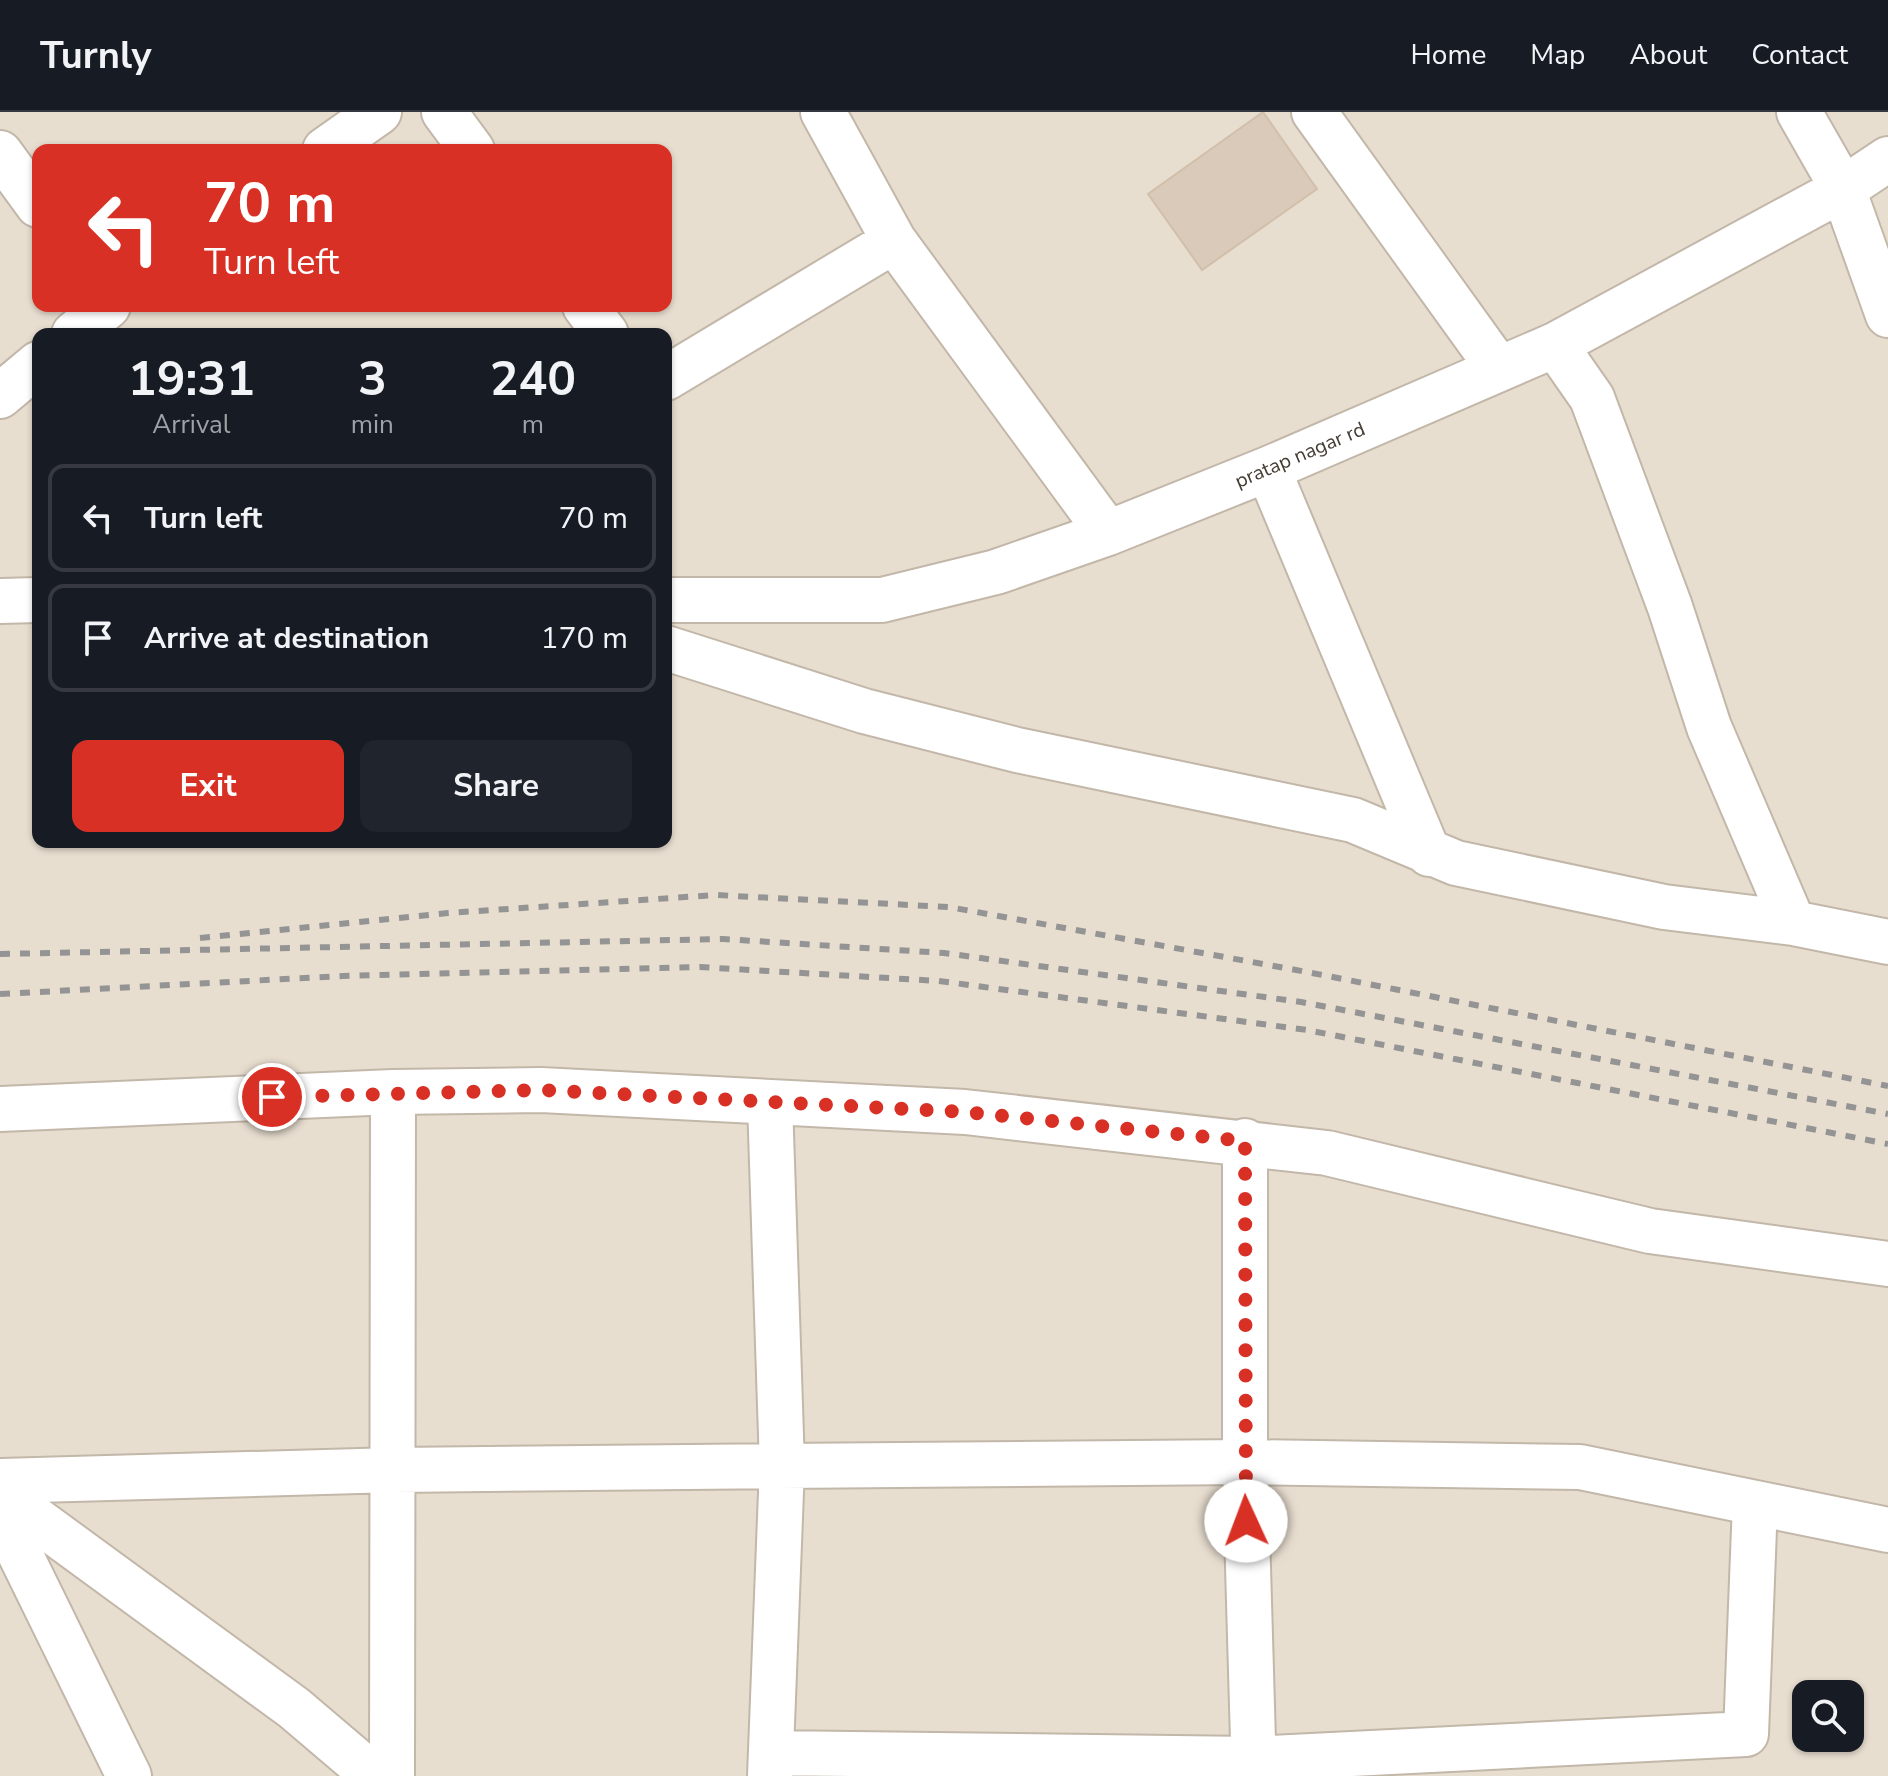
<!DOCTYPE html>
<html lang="en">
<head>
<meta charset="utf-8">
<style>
	:root { --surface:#171b24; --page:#20242c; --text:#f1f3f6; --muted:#9ea1a6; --line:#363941; --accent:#d93025 }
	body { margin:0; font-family:"Nunito Sans",sans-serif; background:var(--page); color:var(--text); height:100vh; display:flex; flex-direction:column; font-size:30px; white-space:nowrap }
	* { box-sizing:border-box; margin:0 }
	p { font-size:26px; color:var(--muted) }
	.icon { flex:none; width:44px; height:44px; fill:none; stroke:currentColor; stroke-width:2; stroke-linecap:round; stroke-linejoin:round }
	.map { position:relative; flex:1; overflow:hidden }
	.side { position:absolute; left:32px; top:216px; width:640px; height:520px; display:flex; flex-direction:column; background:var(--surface); border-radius:16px; box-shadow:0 2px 6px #0004 }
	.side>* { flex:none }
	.hud { position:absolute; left:32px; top:32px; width:640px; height:168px; border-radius:16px; box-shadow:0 2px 6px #0004; background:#d93025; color:#fff; overflow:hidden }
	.fabs { position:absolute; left:1792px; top:1568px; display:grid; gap:16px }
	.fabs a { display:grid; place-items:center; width:72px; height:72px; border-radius:16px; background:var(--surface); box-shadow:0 2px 6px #0004; font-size:40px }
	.pin { position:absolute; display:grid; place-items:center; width:68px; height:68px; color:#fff; margin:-34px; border:4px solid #fff; border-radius:50%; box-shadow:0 2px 8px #0007 }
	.me { position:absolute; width:88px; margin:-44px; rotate:358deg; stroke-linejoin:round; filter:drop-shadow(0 0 6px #0008) }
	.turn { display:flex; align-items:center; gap:28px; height:168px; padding:0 40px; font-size:36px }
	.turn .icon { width:104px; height:104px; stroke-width:2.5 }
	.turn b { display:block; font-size:56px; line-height:68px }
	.eta { display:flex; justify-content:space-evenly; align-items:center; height:136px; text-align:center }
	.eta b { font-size:48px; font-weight:700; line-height:56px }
	.button { display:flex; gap:16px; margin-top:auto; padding:16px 40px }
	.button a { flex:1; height:92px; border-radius:16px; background:var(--accent); color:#fff; font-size:32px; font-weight:700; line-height:92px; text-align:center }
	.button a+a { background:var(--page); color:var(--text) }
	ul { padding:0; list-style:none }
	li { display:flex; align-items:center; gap:24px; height:108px; margin:0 16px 12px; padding:0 24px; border:4px solid var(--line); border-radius:16px }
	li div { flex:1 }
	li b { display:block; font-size:30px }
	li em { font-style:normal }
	header { display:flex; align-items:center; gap:48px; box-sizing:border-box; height:112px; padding:0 40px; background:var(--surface); border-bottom:2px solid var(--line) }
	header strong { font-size:38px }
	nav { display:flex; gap:44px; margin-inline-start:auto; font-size:28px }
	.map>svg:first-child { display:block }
	.residential { fill:#e8ded0; fill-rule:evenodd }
	.building { fill:#d9caba; stroke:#d1bfaa; stroke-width:2 }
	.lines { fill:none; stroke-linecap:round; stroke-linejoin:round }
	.minor-casing { stroke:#c2b7a8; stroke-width:48 }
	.minor { stroke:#fff; stroke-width:44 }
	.rail { stroke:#949494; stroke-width:6; stroke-dasharray:10 10; stroke-linecap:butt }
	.route { stroke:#d93025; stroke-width:14; stroke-dasharray:0 25.2 }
	.labels { text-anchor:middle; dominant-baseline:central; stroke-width:8; stroke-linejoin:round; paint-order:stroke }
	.street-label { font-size:20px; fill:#453d33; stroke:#fff }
</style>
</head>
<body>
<header>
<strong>Turnly</strong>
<nav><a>Home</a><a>Map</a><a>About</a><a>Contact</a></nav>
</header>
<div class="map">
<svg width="1888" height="1664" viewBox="0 0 1888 1664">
	<rect width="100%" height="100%" fill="#f3ede3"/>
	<!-- residential -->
	<path class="residential" d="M 0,0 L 1888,0 L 1888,1664 L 0,1664 ZM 38,38 L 666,38 L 666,194 L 38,194 ZM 38,222 L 666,222 L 666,730 L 38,730 ZM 1806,1582 L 1850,1582 L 1850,1626 L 1806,1626 Z"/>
	<!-- building -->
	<path class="building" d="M 1263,0 L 1317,77 L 1202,158 L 1148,82 Z"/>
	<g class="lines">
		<!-- minor casing -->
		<g class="minor-casing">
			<path id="minor" d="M 444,0 L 472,38
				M 823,0 L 894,129 L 1108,421
				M 1314,0 L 1499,257
				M 1799,0 L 1843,77 L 1888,203
				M 325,38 L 379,0
				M 0,41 L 38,93
				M 585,194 L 606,222
				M 74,222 L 108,194
				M 666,266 L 894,129
				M 0,284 L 38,252
				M 1268,357 L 1429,742
				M 666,488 L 882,488 L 996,460 L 1108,421 L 1268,357 L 1555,233 L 1843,77 L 1888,47
				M 0,489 L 38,488
				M 666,536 L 864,599 L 1017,638 L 1353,708 L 1456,751 L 1664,795 L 1793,811 L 1709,615 L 1670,495 L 1592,286 L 1555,233
				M 1793,811 L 1888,830
				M 770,990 L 782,1354 L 770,1664
				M 0,997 L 393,980 L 541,978 L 965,1000 L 1327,1041 L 1650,1119 L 1888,1152
				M 1245,1029 L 1245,1350 L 1254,1664
				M 0,1369 L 395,1358 L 782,1354 L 1245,1350 L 1580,1355 L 1888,1418
				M 0,1381 L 294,1596 L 374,1664
				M 0,1401 L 129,1664
				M 771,1641 L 1253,1647 L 1746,1622 L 1755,1391
				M 392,1664 L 393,980"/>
		</g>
		<!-- minor -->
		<use href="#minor" class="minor"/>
		<!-- rail -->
		<path class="rail" d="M 200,826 L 448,801 L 716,783 L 949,795 L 1307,860 L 1888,974
			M 0,842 L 723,827 L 944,841 L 1301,890 L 1888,1002
			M 0,882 L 343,864 L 700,855 L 939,869 L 1307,918 L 1888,1032"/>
	</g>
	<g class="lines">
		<!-- route -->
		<path class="route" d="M 272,985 L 541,978 L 965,1000 L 1245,1029 L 1246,1409"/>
	</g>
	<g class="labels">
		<!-- street labels -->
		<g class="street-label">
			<text transform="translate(1300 343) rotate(-23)">pratap nagar rd</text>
		</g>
	</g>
</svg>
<div class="fabs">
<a><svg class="icon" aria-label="search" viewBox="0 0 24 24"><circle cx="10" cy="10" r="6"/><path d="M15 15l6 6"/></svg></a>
</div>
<div class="pin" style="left:272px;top:985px;background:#d93025"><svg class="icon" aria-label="arrive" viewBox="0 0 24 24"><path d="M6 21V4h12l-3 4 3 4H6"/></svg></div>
<svg class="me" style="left:1246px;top:1409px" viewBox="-20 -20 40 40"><circle r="19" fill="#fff"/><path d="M0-13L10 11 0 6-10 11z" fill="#d93025"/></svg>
<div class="hud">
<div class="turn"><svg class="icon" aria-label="left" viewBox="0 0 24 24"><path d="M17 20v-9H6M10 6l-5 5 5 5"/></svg><div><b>70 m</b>Turn left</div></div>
</div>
<section class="side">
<div class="eta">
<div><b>19:31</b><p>Arrival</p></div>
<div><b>3</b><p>min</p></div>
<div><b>240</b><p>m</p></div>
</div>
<ul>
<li><svg class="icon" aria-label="left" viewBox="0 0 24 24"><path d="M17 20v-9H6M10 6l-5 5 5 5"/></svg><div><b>Turn left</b></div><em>70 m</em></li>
<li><svg class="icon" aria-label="arrive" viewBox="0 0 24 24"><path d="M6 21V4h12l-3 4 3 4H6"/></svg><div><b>Arrive at destination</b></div><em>170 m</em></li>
</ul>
<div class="button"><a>Exit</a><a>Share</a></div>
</section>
</div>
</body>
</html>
